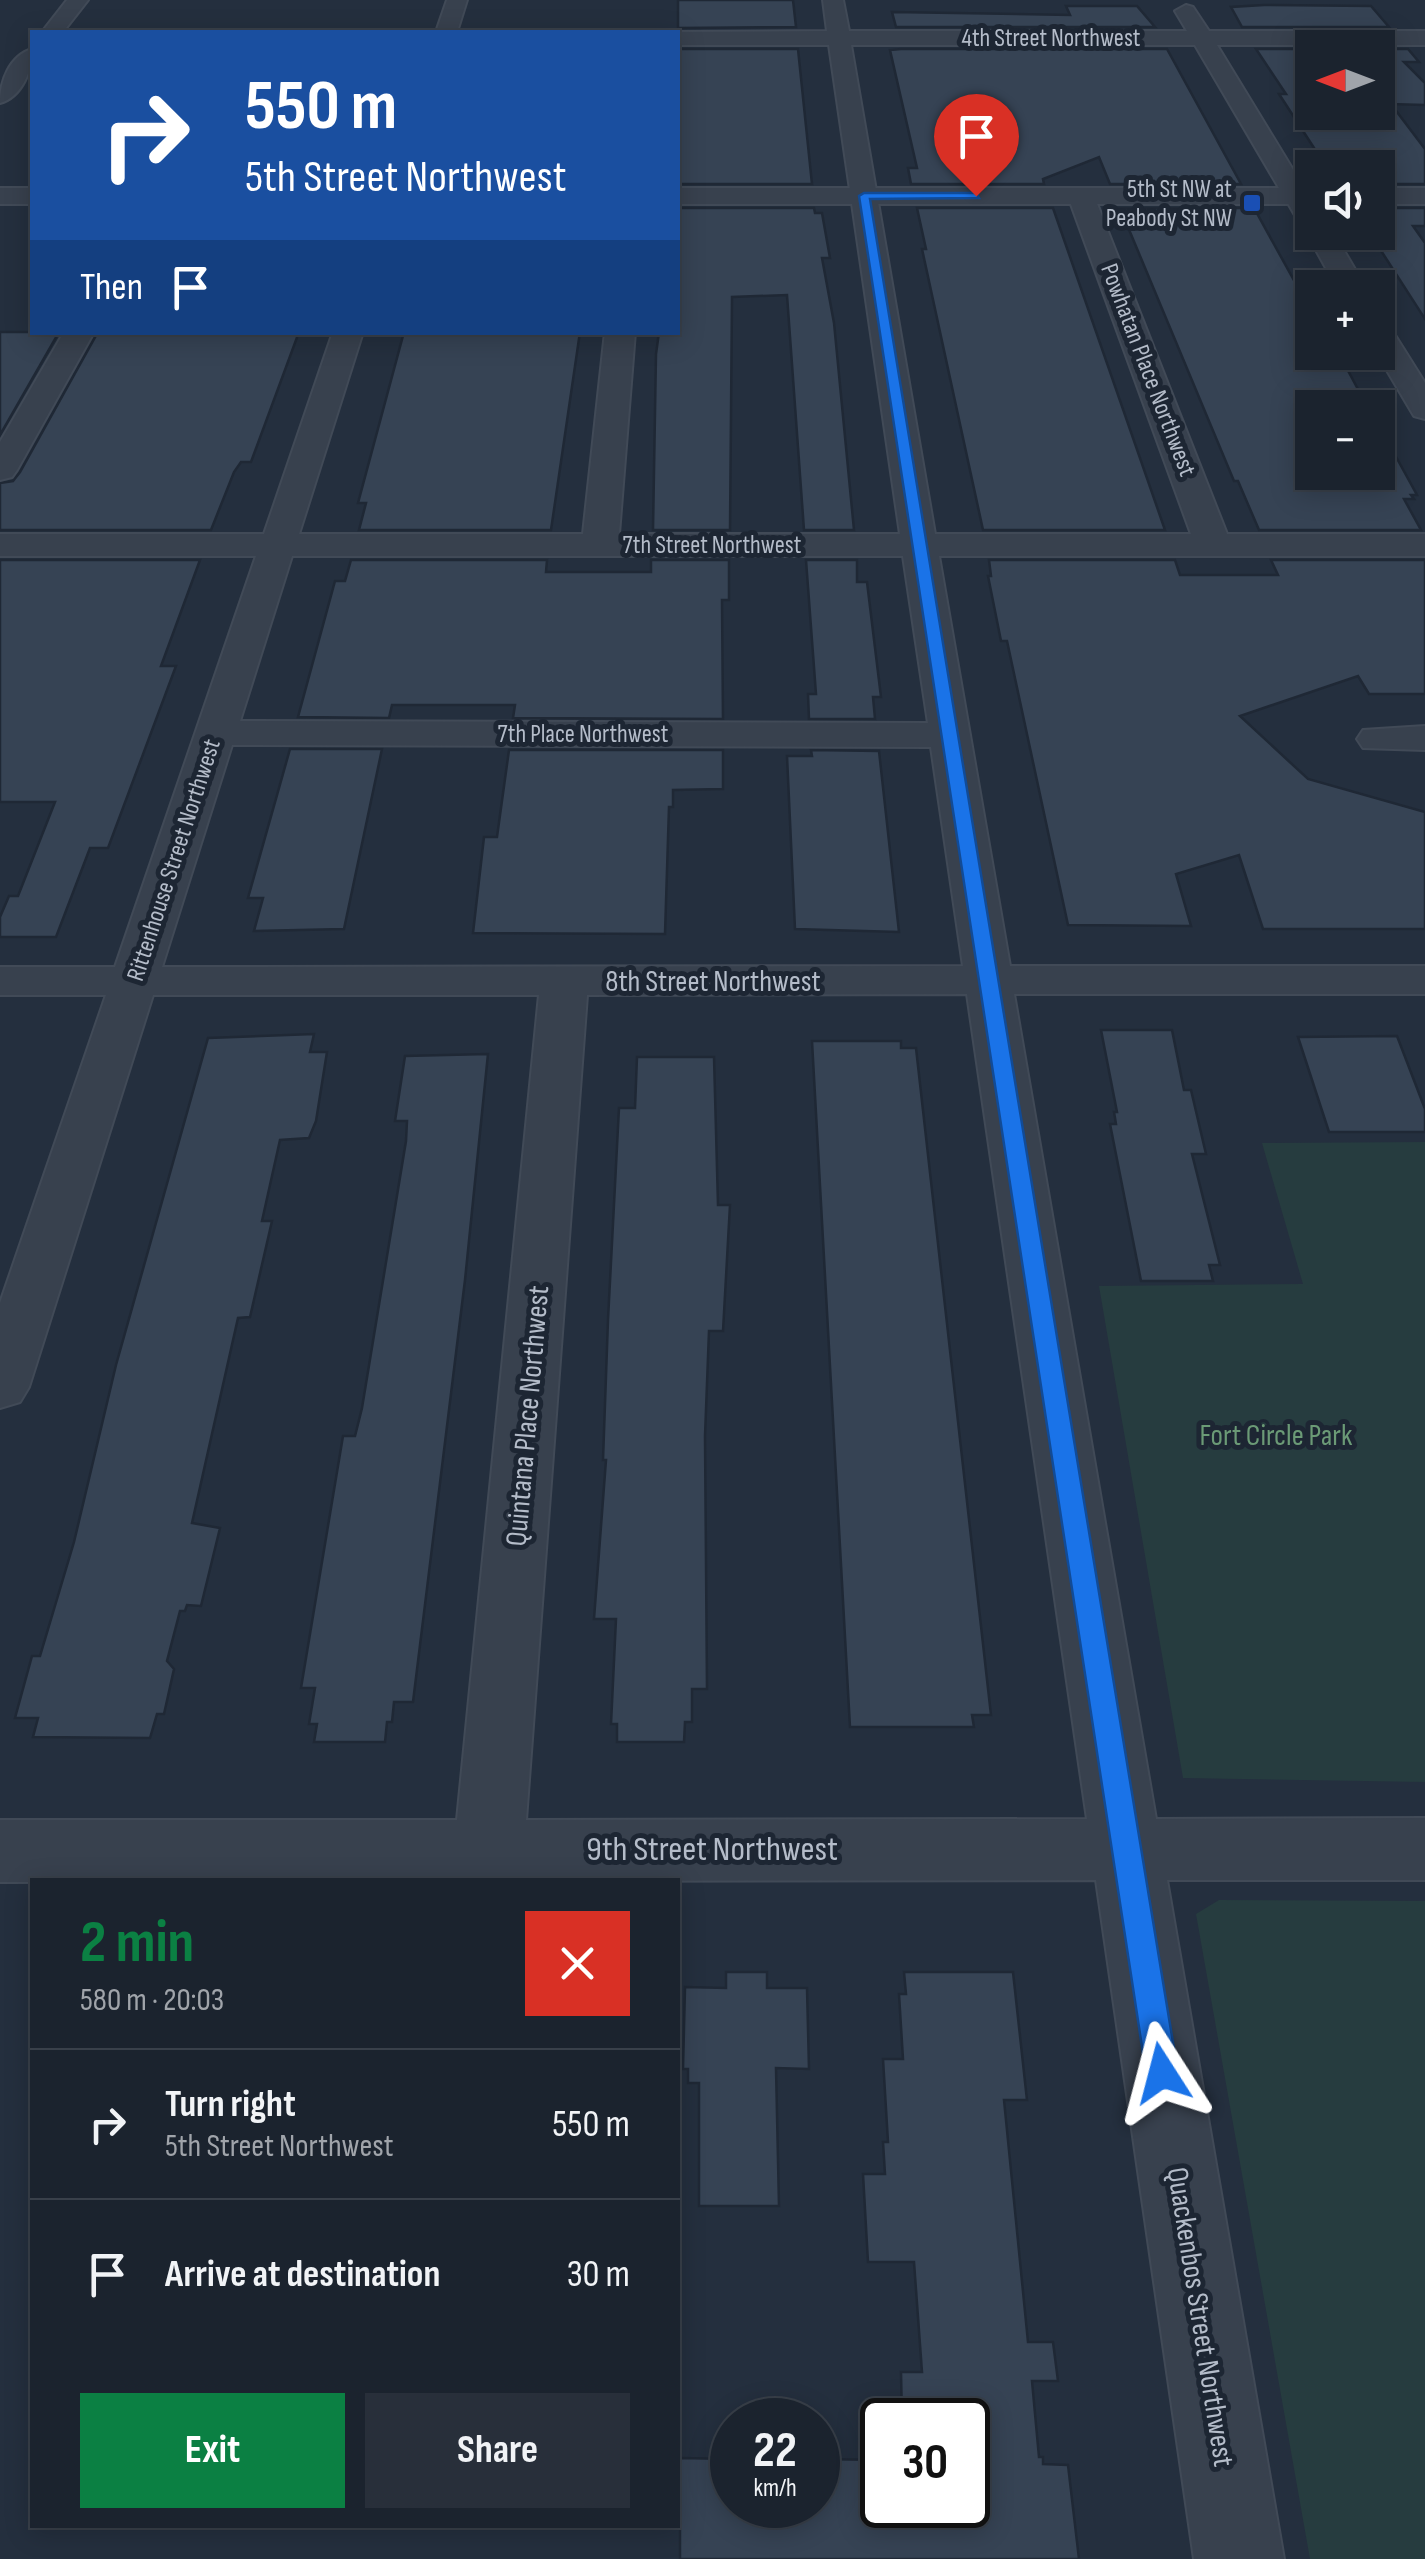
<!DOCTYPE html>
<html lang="en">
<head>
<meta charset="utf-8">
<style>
	:root { --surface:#1b232e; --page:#282f3a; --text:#f1f3f6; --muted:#a0a4aa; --line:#39404a; --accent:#0b8043 }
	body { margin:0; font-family:"Sofia Sans Condensed",sans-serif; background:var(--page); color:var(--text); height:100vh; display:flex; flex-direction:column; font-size:38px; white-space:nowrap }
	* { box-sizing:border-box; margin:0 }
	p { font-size:32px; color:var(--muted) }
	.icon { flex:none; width:55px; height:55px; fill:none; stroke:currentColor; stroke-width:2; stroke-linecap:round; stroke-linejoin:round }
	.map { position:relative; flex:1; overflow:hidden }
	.drawer { position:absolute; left:30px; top:1878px; width:650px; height:650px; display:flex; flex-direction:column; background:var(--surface); border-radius:0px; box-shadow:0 5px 25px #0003,0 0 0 2px var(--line) }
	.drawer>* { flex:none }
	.banner { position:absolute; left:30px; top:30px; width:650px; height:305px; border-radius:0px; box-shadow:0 5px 25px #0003,0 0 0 2px var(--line); background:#1a4fa0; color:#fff; overflow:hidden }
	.needle { width:65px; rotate:270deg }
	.fabs { position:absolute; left:1295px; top:30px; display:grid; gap:20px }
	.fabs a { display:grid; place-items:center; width:100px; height:100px; border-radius:0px; background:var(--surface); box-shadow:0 5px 25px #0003,0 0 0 2px var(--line); font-size:50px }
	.speed { position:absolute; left:710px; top:2398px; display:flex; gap:20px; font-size:50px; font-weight:700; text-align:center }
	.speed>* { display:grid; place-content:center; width:130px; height:130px; border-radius:50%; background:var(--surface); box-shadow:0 5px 25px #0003,0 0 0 2px var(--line); line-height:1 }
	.speed small { font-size:25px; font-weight:400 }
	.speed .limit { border:5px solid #111; border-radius:15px; background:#fff; color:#111 }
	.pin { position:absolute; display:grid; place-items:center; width:85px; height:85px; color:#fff; margin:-102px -42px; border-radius:50% 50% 50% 0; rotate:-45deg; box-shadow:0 0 10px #0007 }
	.pin .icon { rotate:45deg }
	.me { position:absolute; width:110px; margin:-55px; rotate:351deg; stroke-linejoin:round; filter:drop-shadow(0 0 8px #0008) }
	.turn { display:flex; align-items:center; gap:35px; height:210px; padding:0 50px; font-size:45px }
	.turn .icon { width:130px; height:130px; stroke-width:2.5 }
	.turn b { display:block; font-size:70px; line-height:85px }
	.then { display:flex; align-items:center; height:95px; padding:0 50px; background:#0003; gap:20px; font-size:38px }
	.round { display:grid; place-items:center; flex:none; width:105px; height:105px; border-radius:0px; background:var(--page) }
	.overview { display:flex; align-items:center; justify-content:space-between; height:170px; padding:0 50px }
	h1 { font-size:60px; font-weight:700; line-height:75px; color:var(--accent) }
	.action { display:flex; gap:20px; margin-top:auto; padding:20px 50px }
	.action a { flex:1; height:115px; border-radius:0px; background:var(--accent); color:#fff; font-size:40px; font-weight:700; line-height:115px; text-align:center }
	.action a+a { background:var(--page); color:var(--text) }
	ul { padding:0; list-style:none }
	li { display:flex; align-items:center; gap:30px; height:150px; padding:0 50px; border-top:2px solid var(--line) }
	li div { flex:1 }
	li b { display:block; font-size:38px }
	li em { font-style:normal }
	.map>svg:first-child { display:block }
	.green { fill:#263c3f }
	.building { fill:#364354; stroke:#1f2835; stroke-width:2.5 }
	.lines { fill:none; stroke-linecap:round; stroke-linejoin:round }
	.minor-casing { stroke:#414a57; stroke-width:4 }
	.tertiary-casing { stroke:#414a57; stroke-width:4 }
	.minor { fill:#38414e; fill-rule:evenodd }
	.tertiary { fill:#38414e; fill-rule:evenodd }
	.route { fill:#1a73e8; stroke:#114b97; stroke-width:2.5 }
	.transit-dot { fill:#1a4fb4; stroke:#1d2633; stroke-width:4 }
	.labels { text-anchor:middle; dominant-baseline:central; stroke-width:10; stroke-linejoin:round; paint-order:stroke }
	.far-street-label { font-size:25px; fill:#b4bcc9; stroke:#1d2633 }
	.far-poi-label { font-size:25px; fill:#b4bcc9; stroke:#1d2633; text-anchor:end }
	.street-label { font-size:30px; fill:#b4bcc9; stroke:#1d2633 }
	.park-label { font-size:30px; fill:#6b9a76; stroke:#1d2633 }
	.near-street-label { font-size:35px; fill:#b4bcc9; stroke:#1d2633 }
</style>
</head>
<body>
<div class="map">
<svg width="1425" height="2559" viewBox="0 0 1425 2559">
	<rect width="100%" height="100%" fill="#242f3e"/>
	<!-- green -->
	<path class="green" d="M 1425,1142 L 1425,1782 L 1183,1778 L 1099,1286 L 1303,1284 L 1262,1143 Z
		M 1219,1900 L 1425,1901 L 1425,2559 L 1310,2559 L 1196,1914 Z"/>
	<!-- building -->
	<path class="building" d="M 678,0 L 793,0 L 796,27 L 678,28 Z
		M 1264,5 L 1371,6 L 1389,27 L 1242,27 L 1231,7 Z
		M 1066,6 L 1137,6 L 1155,27 L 896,27 L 892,12 L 1070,15 Z
		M 678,49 L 798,49 L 812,184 L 678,184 Z
		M 901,49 L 1167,49 L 1241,184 L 1110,184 L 1099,157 L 1043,179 L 1044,184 L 911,184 L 908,168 L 917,168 L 890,50 Z
		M 1256,49 L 1312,49 L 1312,112 L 1378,112 L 1378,49 L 1408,49 L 1419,62 L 1404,62 L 1425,83 L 1425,105 L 1391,104 L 1425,149 L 1425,184 L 1378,184 L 1378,168 L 1327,168 L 1279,94 L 1286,94 Z
		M 678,208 L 814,208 L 815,213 L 822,213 L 830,258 L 822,258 L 834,323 L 854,530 L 804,530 L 787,295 L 732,297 L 730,530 L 653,530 L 656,354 L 659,332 L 678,332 Z
		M 917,208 L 1053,208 L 1165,530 L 983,530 L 922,249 L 926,249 Z
		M 1120,208 L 1254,208 L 1312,313 L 1312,352 L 1338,352 L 1368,408 L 1312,408 L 1312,472 L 1378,472 L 1378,424 L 1417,495 L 1411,495 L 1414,499 L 1404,499 L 1421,530 L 1259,530 L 1238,481 L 1234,481 Z
		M 1378,208 L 1425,208 L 1425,226 L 1413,226 L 1425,243 L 1425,319 L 1369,232 L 1378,232 Z
		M 0,332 L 59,332 L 0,435 Z
		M 98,332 L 299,332 L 251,462 L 241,462 L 234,472 L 211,530 L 0,530 L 0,483 L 13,481 L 20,472 Z
		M 404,332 L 580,332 L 551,530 L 359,530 L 366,503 L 358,503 Z
		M 0,560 L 200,560 L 161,666 L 176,666 L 108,848 L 90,848 L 56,937 L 0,937 L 0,917 L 9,896 L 18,896 L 55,802 L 0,802 Z
		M 351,560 L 547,560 L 546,572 L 651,572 L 651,560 L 729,560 L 729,600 L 722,600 L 723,719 L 513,718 L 515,705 L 392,705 L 389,718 L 298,717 L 335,581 L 345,581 Z
		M 806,560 L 857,560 L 857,582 L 867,582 L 881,697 L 873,697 L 875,719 L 809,719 L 808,694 L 816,694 Z
		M 989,560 L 1175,560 L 1180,575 L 1278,575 L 1271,560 L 1425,560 L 1425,694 L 1369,694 L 1358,676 L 1240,716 L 1308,779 L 1425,812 L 1425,929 L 1263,929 L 1239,855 L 1176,874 L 1191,926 L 1068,925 L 1007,641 L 1001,641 L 988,576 L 991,576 Z
		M 290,749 L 382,749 L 344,929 L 254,931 L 263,898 L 248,898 Z
		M 509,750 L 723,750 L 723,789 L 673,790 L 673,807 L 669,807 L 665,934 L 473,933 L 484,837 L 497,837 Z
		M 811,750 L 879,751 L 899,932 L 795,929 L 787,756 L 812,756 Z
		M 1101,1030 L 1172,1030 L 1184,1090 L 1191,1090 L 1206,1154 L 1192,1154 L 1220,1265 L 1209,1265 L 1213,1281 L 1141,1281 L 1110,1124 L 1116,1124 L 1114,1112 L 1117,1112 Z
		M 314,1034 L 310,1052 L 327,1052 L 316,1121 L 309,1138 L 280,1140 L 262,1221 L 272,1221 L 250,1317 L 238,1318 L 192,1523 L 220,1528 L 201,1606 L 187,1605 L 185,1611 L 180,1611 L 167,1661 L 174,1669 L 164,1714 L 157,1714 L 150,1738 L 33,1737 L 38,1718 L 15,1718 L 32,1656 L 40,1656 L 74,1542 L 116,1365 L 208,1038 Z
		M 1397,1036 L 1425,1109 L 1425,1132 L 1329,1132 L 1298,1037 Z
		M 812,1041 L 901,1041 L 901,1048 L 916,1048 L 991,1715 L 972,1715 L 974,1727 L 850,1727 Z
		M 488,1054 L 465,1280 L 413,1702 L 394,1702 L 392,1722 L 387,1722 L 385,1742 L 314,1742 L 317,1724 L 309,1724 L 315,1688 L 301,1688 L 343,1436 L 355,1436 L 362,1408 L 406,1141 L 407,1121 L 395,1121 L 405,1056 Z
		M 637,1057 L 714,1057 L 718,1205 L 730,1205 L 723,1331 L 709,1331 L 705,1436 L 707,1689 L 692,1689 L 692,1722 L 685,1722 L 684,1742 L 617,1742 L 617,1724 L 611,1724 L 616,1619 L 594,1619 L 606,1460 L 603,1460 L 608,1320 L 619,1108 L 635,1108 Z
		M 726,1972 L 767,1972 L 767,1988 L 807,1988 L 809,2069 L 776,2068 L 779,2206 L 699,2206 L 699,2083 L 688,2083 L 688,2069 L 683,2069 L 685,1987 L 726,1988 Z
		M 904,1972 L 1013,1972 L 1027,2100 L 1004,2100 L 1028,2342 L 1053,2342 L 1058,2381 L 1032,2381 L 1039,2457 L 1043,2457 L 1043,2464 L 1068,2465 L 1079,2559 L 680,2559 L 680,2458 L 732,2459 L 732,2505 L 818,2505 L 818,2459 L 882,2460 L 882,2505 L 968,2505 L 968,2420 L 902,2420 L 901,2372 L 922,2372 L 914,2262 L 868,2262 L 863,2174 L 885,2174 L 883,2142 L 888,2142 L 883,2059 L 903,2059 L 899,1994 L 906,1994 Z"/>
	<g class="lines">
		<!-- minor casing -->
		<g class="minor-casing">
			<path id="minor" d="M 447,0 L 467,0 L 457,32 L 436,32 Z
				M 823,0 L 843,0 L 849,31 L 1187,31 L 1175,11 L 1186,5 L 1193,7 L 1209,31 L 1425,31 L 1425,45 L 1217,45 L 1312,201 L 1312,232 L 1333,232 L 1366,288 L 1337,288 L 1306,232 L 1308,229 L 1299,222 L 1195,45 L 851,45 L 935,534 L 1191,534 L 1068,196 L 1081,188 L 1094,196 L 1227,534 L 1425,534 L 1425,556 L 939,556 L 1010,966 L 1425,966 L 1425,994 L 1014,994 L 1156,1819 L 1425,1818 L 1425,1880 L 1167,1880 L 1284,2559 L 1194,2559 L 1096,1880 L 0,1882 L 0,1820 L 457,1820 L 539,995 L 153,995 L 29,1387 L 20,1402 L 0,1408 L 0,1303 L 106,995 L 0,995 L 0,967 L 115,967 L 256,556 L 0,556 L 0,534 L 264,534 L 333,332 L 363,332 L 299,534 L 583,534 L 605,332 L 635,332 L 619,534 L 900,534 L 829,45 L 678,45 L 678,32 L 674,32 L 827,31 ZM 292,556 L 903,556 L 928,723 L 240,721 ZM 232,745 L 931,747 L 963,966 L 162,967 ZM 967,994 L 1087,1819 L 526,1820 L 587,995 Z
				M 1378,321 L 1388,324 L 1425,383 L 1425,419 L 1414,416 L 1376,352 Z
				M 64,332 L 94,332 L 17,470 L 12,477 L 0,480 L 0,442 Z
				M 1425,726 L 1425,750 L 1363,748 L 1357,739 L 1363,730 Z"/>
		</g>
		<!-- tertiary casing -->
		<g class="tertiary-casing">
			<path id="tertiary" d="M 67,0 L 88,0 L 63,32 L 42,32 Z
				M 32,49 C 33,69 22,97 0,103 C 0,82 9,56 32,49 Z
				M 0,188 L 32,188 L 32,204 L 0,204 Z
				M 678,188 L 1312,188 L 1312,204 L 678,204 Z
				M 1378,188 L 1425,188 L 1425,204 L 1378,204 Z"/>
		</g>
		<!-- minor -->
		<use href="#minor" class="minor"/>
		<!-- tertiary -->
		<use href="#tertiary" class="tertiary"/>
	</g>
	<!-- route -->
	<path class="route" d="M 976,193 L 979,198 L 870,199 L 1178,2073 L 1173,2083 L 1162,2088 L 1151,2083 L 1146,2073 L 859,196 L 864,193 Z"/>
	<!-- markers -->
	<rect class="transit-dot" x="1242" y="193" width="20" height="20" rx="5"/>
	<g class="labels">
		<!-- far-street labels -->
		<g class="far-street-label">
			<text x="1051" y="38">4th Street Northwest</text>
			<text transform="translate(1148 370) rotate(69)">Powhatan Place Northwest</text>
			<text x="712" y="545">7th Street Northwest</text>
			<text x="583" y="734">7th Place Northwest</text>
			<text transform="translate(174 860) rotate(-72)">Rittenhouse Street Northwest</text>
		</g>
		<!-- far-poi labels -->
		<g class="far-poi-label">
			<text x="1232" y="189">5th St NW at<tspan x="1232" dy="29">Peabody St NW</tspan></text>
		</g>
		<!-- street labels -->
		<g class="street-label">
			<text x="713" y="982">8th Street Northwest</text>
			<text transform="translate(528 1416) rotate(-85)">Quintana Place Northwest</text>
			<text transform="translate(1200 2317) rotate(81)">Quackenbos Street Northwest</text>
		</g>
		<!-- park labels -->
		<g class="park-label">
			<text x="1276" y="1436">Fort Circle Park</text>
		</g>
		<!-- near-street labels -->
		<g class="near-street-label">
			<text x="712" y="1849">9th Street Northwest</text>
		</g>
	</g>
</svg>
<div class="fabs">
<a><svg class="needle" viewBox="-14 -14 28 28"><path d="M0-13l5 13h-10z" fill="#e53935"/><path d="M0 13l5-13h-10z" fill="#a0a4aa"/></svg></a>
<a><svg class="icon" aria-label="sound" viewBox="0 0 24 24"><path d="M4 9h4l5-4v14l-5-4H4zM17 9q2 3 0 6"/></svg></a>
<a>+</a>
<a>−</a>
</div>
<div class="speed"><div>22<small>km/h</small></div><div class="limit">30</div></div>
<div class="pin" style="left:976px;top:196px;background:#d93025"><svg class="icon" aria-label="arrive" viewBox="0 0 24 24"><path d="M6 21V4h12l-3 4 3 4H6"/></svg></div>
<svg class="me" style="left:1162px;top:2073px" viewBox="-20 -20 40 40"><path d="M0-17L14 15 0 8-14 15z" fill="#1a73e8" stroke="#fff" stroke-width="4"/></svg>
<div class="banner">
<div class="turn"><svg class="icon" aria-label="right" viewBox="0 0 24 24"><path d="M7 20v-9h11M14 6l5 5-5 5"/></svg><div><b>550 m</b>5th Street Northwest</div></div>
<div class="then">Then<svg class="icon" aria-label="arrive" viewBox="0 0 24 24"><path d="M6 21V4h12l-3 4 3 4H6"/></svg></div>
</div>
<section class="drawer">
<div class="overview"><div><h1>2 min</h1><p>580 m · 20:03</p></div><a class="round" style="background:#d93025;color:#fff"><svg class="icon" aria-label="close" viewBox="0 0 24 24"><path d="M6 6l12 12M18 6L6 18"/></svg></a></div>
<ul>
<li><svg class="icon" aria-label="right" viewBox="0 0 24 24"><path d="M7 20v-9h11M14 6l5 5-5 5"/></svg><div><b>Turn right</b><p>5th Street Northwest</p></div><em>550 m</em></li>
<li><svg class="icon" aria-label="arrive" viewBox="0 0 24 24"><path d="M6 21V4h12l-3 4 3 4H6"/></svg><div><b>Arrive at destination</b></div><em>30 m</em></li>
</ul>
<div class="action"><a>Exit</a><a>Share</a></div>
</section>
</div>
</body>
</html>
